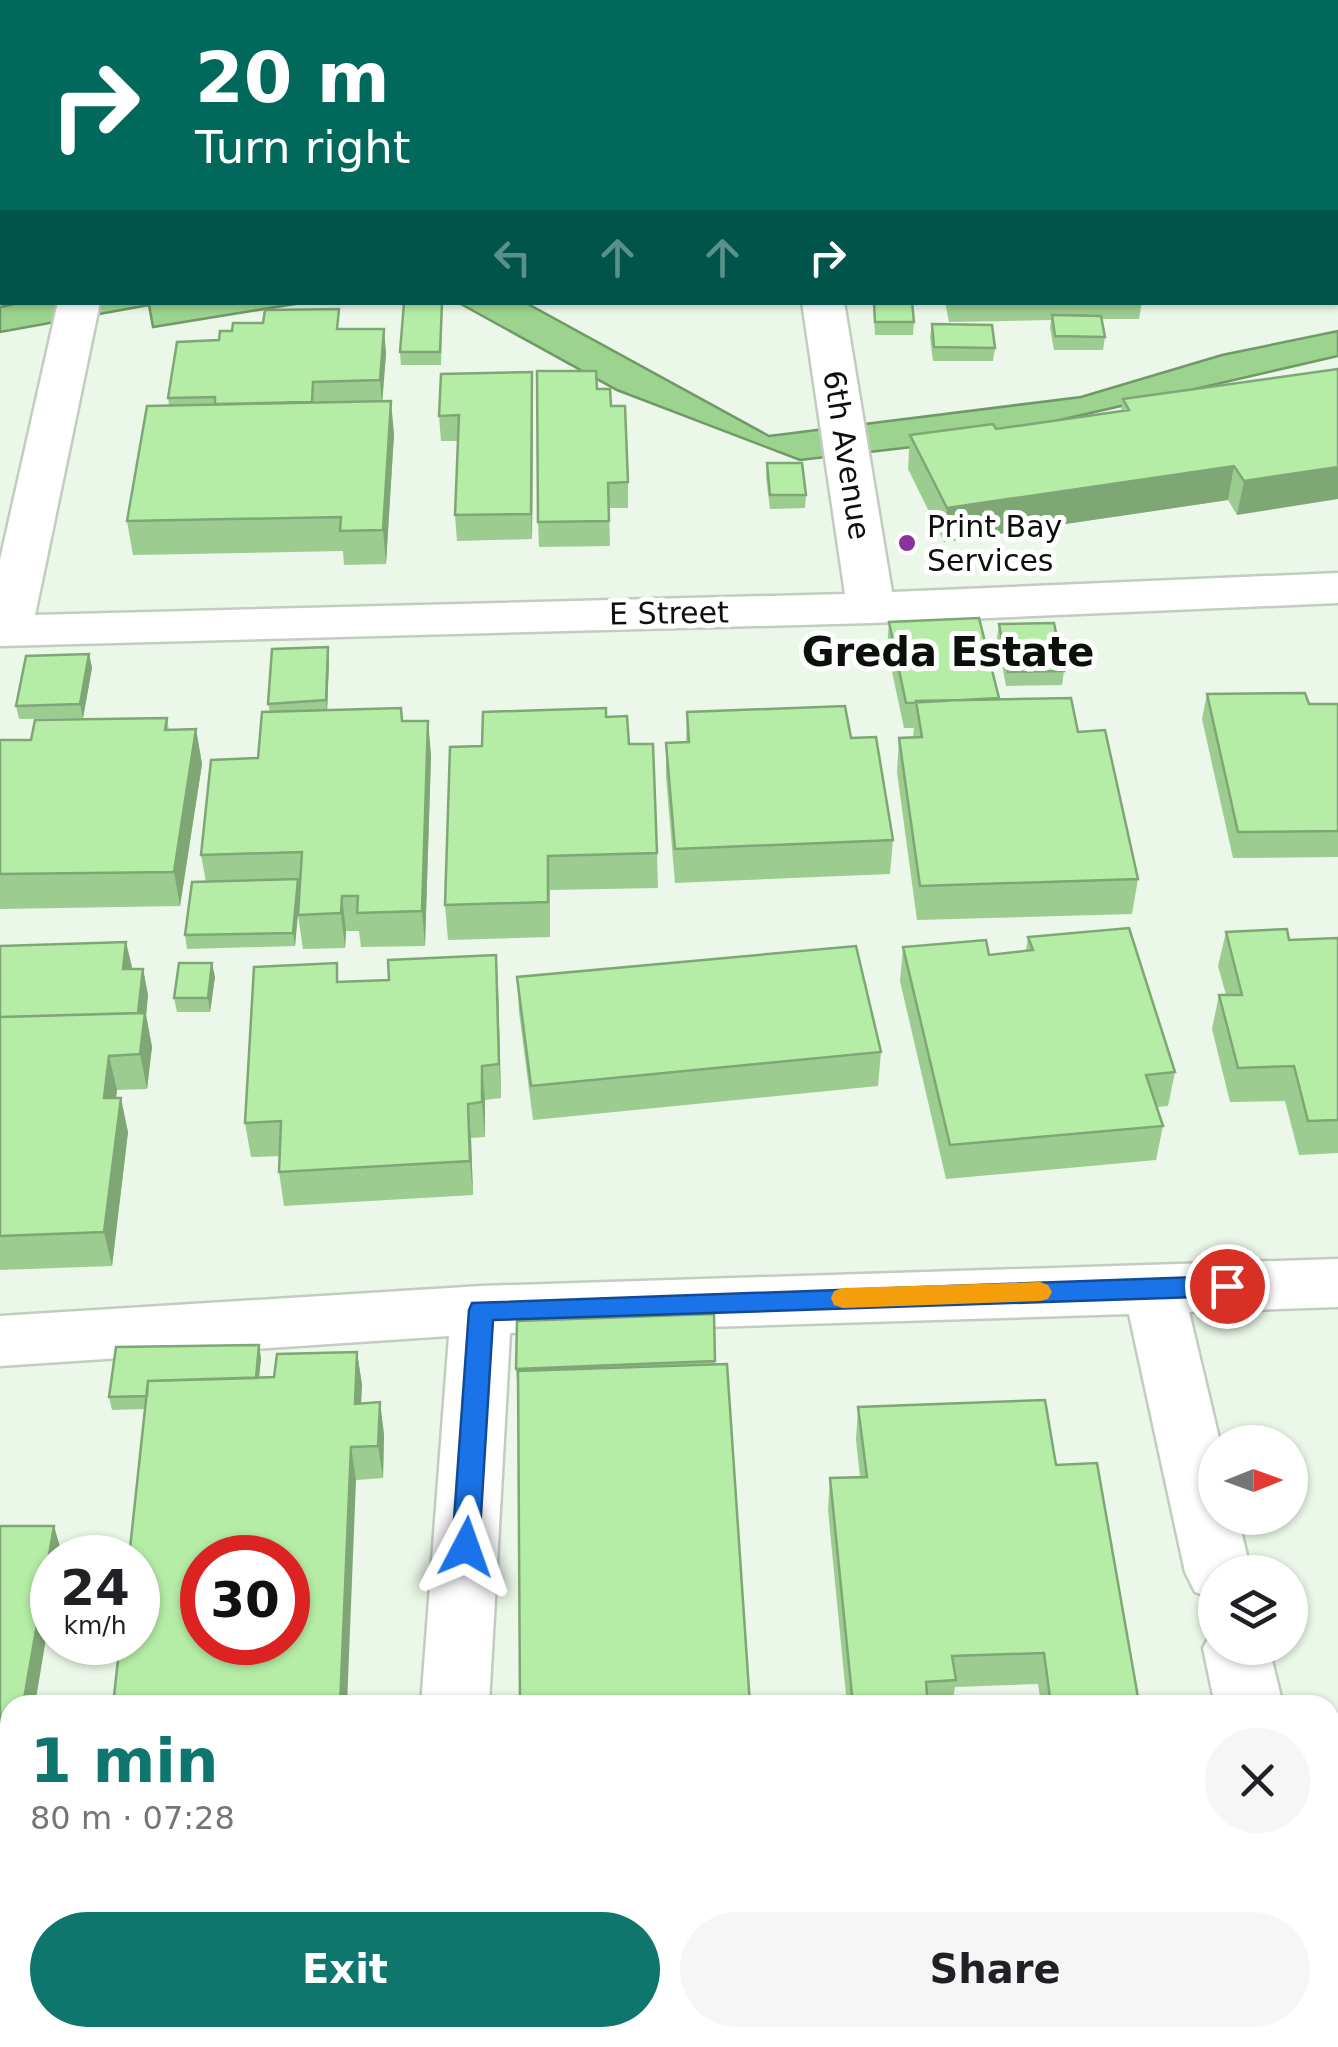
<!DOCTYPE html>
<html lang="en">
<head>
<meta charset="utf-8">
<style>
	:root { --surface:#fff; --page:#f6f6f6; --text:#202124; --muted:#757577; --accent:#0f766e }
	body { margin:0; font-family:"DejaVu Sans",sans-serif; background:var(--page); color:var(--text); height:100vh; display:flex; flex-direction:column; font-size:38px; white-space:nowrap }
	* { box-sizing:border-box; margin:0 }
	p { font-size:32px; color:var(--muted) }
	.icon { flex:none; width:55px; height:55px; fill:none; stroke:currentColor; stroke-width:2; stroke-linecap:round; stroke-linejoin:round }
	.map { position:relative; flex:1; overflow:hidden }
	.details { position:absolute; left:0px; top:1695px; width:1340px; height:352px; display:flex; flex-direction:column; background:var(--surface); border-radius:30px 30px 0 0; box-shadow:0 2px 8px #0004 }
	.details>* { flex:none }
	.top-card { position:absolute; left:0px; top:0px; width:1340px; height:305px; box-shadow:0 2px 8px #0004; background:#00695c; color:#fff; overflow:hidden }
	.needle { width:65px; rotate:89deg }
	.controls { position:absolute; left:1198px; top:1425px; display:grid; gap:20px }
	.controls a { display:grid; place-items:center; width:110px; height:110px; border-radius:50%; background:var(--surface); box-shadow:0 2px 8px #0004; font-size:50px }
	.speed { position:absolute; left:30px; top:1535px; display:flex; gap:20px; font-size:50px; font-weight:700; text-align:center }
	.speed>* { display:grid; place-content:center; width:130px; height:130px; border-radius:50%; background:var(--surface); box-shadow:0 2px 8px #0004; line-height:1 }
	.speed small { font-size:25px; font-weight:400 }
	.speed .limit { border:15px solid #d22; background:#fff; color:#111 }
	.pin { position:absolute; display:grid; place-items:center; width:85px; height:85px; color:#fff; margin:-42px; border:5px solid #fff; border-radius:50%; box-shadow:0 2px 10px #0007 }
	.me { position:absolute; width:110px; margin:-55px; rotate:4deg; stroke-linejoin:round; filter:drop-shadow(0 0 8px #0008) }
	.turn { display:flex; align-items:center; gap:35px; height:210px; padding:0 30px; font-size:45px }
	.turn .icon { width:130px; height:130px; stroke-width:2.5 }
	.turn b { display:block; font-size:70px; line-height:85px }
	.lanes { display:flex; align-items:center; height:95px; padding:0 30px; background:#0003; justify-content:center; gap:50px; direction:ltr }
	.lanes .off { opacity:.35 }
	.round { display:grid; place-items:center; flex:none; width:105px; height:105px; border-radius:52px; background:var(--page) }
	.overview { display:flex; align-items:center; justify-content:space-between; height:170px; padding:0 30px }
	h1 { font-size:60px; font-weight:800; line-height:75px; color:var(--accent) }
	.button { display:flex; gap:20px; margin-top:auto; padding:20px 30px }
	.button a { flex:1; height:115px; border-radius:60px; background:var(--accent); color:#fff; font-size:40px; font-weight:800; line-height:115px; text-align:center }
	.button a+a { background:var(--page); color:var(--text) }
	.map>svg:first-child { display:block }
	.water { fill:#9cd38e; stroke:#719867; stroke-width:2.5 }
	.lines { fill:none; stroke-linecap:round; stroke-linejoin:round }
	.minor-casing { stroke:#c1cdbf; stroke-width:5 }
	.minor { fill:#fff; fill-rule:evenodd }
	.wall { fill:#9ccc90 }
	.shaded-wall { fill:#7fa675 }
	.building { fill:#b5eda7; stroke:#7fa675; stroke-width:2.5; fill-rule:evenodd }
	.route { fill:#1a73e8; stroke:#114b97; stroke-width:2.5 }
	.slow { fill:#f59e0b }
	.poi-dot { fill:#8a329f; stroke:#fff; stroke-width:4 }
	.labels { text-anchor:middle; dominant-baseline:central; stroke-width:10; stroke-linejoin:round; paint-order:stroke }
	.street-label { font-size:30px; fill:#0c100b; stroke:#fff }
	.poi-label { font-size:30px; fill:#0c100b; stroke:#fff; text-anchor:start }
	.district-label { font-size:40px; font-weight:bold; fill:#0c100b; stroke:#fff }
</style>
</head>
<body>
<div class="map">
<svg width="1338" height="2047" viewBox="0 0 1338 2047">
	<rect width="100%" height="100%" fill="#ebf7e8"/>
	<!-- water -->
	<path class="water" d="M 19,303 L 301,303 L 153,327 L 149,305 L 0,332 L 0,307 Z
		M 459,303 L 526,303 L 769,436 L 1081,397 L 1222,355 L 1338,331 L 1338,356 L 973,440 L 800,460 L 617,390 Z"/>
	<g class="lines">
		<!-- minor casing -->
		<g class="minor-casing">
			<path id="minor" d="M 126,0 L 162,0 L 162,2 L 126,2 Z
				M 758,0 L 794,0 L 794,2 L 758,2 Z
				M 58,302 L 100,302 L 35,615 L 845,594 L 802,302 L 844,302 L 892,592 L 1338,573 L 1338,603 L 871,623 L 0,646 L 0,560 Z
				M 1338,1259 L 1338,1307 L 1189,1312 L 1220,1442 L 1215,1442 L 1215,1518 L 1238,1518 L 1251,1572 L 1215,1572 L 1215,1599 L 1195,1592 L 1185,1572 L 1129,1314 L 510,1333 L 489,1705 L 421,1705 L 449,1336 L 0,1366 L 0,1316 L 481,1286 Z
				M 1215,1626 L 1215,1648 L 1269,1648 L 1283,1705 L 1215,1705 L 1203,1648 Z
				M 1330,2003 L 1338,2006 L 1338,2047 L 1291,2047 L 1289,2038 L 1330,2038 Z
				M 410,2038 L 484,2038 L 484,2047 L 410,2047 Z"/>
		</g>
		<!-- minor -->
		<use href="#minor" class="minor"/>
	</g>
	<!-- wall -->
	<path class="wall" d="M 0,0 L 89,0 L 89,2 L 2,2 L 2,34 L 0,34 Z
		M 1118,0 L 1286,0 L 1286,2 L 1119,2 Z
		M 0,39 L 2,39 L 2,121 L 0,121 Z
		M 0,131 L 2,131 L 2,217 L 0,217 Z
		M 873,302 L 914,322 L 913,335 L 875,335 Z
		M 945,302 L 1142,302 L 1139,319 L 1102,319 L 1105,337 L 1103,350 L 1054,350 L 1050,328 L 1051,320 L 949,322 Z
		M 442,316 L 441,365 L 401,365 L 400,352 Z
		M 932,324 L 995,348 L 993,361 L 933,361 L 930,337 Z
		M 341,329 L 384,329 L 386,354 L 382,401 L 394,434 L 386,564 L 344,565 L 343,551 L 133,555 L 127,521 L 169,405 L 168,398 L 219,340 Z
		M 1338,369 L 1237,515 L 1228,500 L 944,542 L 908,469 L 910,435 L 996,429 L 1121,411 L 1123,399 Z
		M 597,389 L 611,406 L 628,482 L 628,508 L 609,508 L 610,546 L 539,547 L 538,522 Z
		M 533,397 L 532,539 L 457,541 L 455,515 L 458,441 L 441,441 L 439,416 Z
		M 767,463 L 806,495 L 805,508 L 770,509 L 766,477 Z
		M 889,622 L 999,698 L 999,699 L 1078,732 L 1138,879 L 1132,914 L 917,920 L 897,772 L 899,738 L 913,738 L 914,728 L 904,728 L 887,648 Z
		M 999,624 L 1064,671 L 1062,685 L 1006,686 L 997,638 Z
		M 89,654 L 92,668 L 83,718 L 19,719 L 16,706 Z
		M 329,661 L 327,710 L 401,708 L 403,721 L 428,721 L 431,756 L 425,946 L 361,947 L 359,931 L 346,931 L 345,948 L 303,949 L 298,915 L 298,907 L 295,946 L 187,949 L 185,935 L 206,882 L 201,855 L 258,758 L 270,712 L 268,704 Z
		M 1207,694 L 1309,704 L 1338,704 L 1338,857 L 1233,858 L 1202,719 Z
		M 687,712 L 851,738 L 893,840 L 890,874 L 675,883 L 666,777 L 666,743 L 686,742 Z
		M 606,717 L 629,744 L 657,853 L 658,888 L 550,890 L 550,937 L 448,940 L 445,905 L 482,746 Z
		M 167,718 L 169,730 L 196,729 L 202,764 L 180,906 L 0,909 L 0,740 L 31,740 Z
		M 1226,932 L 1289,940 L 1338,938 L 1338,1153 L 1299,1155 L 1285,1101 L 1230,1102 L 1212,1029 L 1219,995 L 1226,995 L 1218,966 Z
		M 1028,937 L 1175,1072 L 1168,1106 L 1157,1107 L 1163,1126 L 1156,1160 L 946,1179 L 900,981 L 903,947 L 989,955 L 1026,951 Z
		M 0,946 L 132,967 L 131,969 L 143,969 L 148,995 L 146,1015 L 152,1047 L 147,1089 L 117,1090 L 116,1098 L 128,1132 L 112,1266 L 0,1270 Z
		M 215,977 L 210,1012 L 177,1012 L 174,998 Z
		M 517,977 L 881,1052 L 878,1086 L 533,1120 L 519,1012 Z
		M 340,982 L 498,989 L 501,1098 L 485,1100 L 485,1137 L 471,1138 L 473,1195 L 284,1206 L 279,1172 L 280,1156 L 251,1157 L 245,1123 Z
		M 714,1314 L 715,1364 L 518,1394 L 516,1369 Z
		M 357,1352 L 362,1385 L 361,1404 L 380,1402 L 384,1435 L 383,1478 L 356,1480 L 145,1409 L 112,1410 L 109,1397 L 261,1358 L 259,1377 L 274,1377 Z
		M 858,1407 L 1056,1465 L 1139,1705 L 1041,1705 L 1038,1684 L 955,1687 L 952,1705 L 847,1705 L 828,1510 L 830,1478 L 860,1477 L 856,1440 Z
		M 0,1526 L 61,1550 L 60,1558 L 52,1558 L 10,1705 L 10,1761 L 0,1761 Z
		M 898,2038 L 1087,2038 L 1088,2044 L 1087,2047 L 899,2047 Z"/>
	<!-- shaded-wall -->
	<path class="shaded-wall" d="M 570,0 L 598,0 L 575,2 L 570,2 Z
		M 384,329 L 386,354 L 382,405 L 380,380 Z
		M 532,372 L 533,397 L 532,539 L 531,514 Z
		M 391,401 L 394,434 L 386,564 L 383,530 Z
		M 1234,466 L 1228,500 L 944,542 L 947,508 Z
		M 1338,467 L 1338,499 L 1237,515 L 1244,481 Z
		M 328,647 L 329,661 L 327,714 L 326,700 Z
		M 89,654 L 92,668 L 83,718 L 80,704 Z
		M 428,721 L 431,756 L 425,946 L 422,911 Z
		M 196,729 L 202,764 L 180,906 L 174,872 Z
		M 298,879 L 300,893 L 295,946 L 293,933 Z
		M 342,896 L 346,931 L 345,948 L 341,913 Z
		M 126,942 L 132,967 L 128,995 L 123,969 Z
		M 496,955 L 498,989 L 501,1098 L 499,1064 Z
		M 212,963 L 215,977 L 210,1012 L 208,998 Z
		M 143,969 L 148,995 L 146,1015 L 152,1047 L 147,1089 L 140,1054 L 137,1016 Z
		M 109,1056 L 117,1090 L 112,1132 L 104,1098 Z
		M 482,1066 L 485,1100 L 485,1137 L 482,1102 Z
		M 121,1098 L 128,1132 L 112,1266 L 104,1232 Z
		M 468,1104 L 471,1138 L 473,1195 L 470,1161 Z
		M 259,1345 L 261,1358 L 256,1407 L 254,1393 Z
		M 357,1352 L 362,1385 L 359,1437 L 355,1404 Z
		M 380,1402 L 384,1435 L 383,1478 L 378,1446 Z
		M 351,1447 L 356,1480 L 347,1705 L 340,1705 Z
		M 54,1526 L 61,1550 L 60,1558 L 52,1558 L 52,1602 L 35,1705 L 23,1705 Z
		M 10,1930 L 10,2038 L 9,2047 L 0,2047 L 0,1998 Z
		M 330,2038 L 337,2038 L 337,2047 L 330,2047 Z"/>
	<!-- building -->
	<path class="building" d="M 0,0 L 51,0 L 0,2 Z
		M 228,0 L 373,0 L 372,2 L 227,2 Z
		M 450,0 L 534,0 L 534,2 L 449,2 Z
		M 677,0 L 720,0 L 720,2 L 677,2 Z
		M 891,0 L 1090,0 L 1091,2 L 892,2 Z
		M 0,39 L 2,39 L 2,97 L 0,97 Z
		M 0,131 L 2,131 L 2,193 L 0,193 Z
		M 874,302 L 912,302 L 914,322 L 875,322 Z
		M 404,303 L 442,303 L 440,352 L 400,352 Z
		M 339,309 L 337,329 L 384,329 L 380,380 L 313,382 L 312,402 L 215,404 L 215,397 L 168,398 L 177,342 L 219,340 L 220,331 L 232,331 L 233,323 L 263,323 L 265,310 Z
		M 1052,315 L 1101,316 L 1105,337 L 1055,336 Z
		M 932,324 L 992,325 L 995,348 L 934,347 Z
		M 1338,369 L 1338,467 L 1244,481 L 1234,466 L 947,508 L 910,435 L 993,424 L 996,429 L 1129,410 L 1123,399 Z
		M 537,371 L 596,371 L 597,389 L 610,389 L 611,406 L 625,406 L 628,482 L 608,483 L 609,521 L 538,522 Z
		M 532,372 L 531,514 L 455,515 L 459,415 L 439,416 L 441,374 Z
		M 391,401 L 383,530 L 340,531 L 341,517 L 127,521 L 147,406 Z
		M 767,463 L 802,463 L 806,495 L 770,495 Z
		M 979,618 L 999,698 L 906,703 L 889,622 Z
		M 1054,623 L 1064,671 L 1008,672 L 999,624 Z
		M 328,647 L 326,700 L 268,704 L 272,649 Z
		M 89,654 L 80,704 L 16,706 L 26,656 Z
		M 1305,693 L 1309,704 L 1338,704 L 1338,831 L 1238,832 L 1207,694 Z
		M 1071,698 L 1078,732 L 1105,730 L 1138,879 L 920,886 L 899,738 L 922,737 L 916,701 Z
		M 845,706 L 851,738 L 876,737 L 893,840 L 675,849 L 666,743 L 689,742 L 687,712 Z
		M 401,708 L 402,721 L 428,721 L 422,911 L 357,913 L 358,896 L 342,896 L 341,913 L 298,915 L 302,852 L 201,855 L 211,760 L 258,758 L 262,712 Z
		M 606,708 L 606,717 L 627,716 L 629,744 L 653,744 L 657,853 L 548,856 L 548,902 L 445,905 L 450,747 L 482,746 L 483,712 Z
		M 167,718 L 165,730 L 196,729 L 174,872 L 0,874 L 0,740 L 31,740 L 35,720 Z
		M 298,879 L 293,933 L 185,935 L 192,882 Z
		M 1129,928 L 1175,1072 L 1146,1075 L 1163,1126 L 950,1145 L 903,947 L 986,940 L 989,955 L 1033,950 L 1028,937 Z
		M 1287,929 L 1289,940 L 1338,938 L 1338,1120 L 1308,1121 L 1294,1066 L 1238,1068 L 1219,995 L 1242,995 L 1226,932 Z
		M 126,942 L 123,969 L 143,969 L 138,1013 L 0,1017 L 0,946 Z
		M 856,946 L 881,1052 L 531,1086 L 517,977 Z
		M 496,955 L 499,1064 L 482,1066 L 482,1102 L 468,1104 L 470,1161 L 279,1172 L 281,1121 L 245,1123 L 254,967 L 337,963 L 337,982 L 389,980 L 388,960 Z
		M 179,963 L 212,963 L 208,998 L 174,998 Z
		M 145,1013 L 140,1054 L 109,1056 L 104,1098 L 121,1098 L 104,1232 L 0,1236 L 0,1017 Z
		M 714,1314 L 715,1361 L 516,1369 L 517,1321 Z
		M 259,1345 L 256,1378 L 148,1381 L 147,1396 L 109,1397 L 116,1347 Z
		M 357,1352 L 355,1404 L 380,1402 L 378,1446 L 351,1447 L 340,1705 L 113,1705 L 120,1642 L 138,1642 L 138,1558 L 129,1558 L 148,1381 L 274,1377 L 277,1354 ZM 202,1558 L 288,1558 L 288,1642 L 202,1642 Z
		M 727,1364 L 750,1705 L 520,1705 L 518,1371 Z
		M 1045,1400 L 1056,1465 L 1097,1463 L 1139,1703 L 1051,1705 L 1044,1653 L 952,1656 L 956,1680 L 926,1682 L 928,1705 L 853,1705 L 830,1478 L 867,1477 L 858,1407 Z
		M 0,1526 L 54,1526 L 23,1705 L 10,1705 L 10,1738 L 0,1738 Z
		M 0,1778 L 10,1778 L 10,1930 L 0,1998 Z
		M 80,2038 L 330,2038 L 330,2047 L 79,2047 Z
		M 542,2038 L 762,2038 L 762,2047 L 542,2047 Z
		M 905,2038 L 1087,2038 L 1088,2044 L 1056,2045 L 1057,2047 L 906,2047 Z"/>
	<!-- route -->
	<path class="route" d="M 1227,1276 L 1236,1279 L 1239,1286 L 1236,1293 L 1227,1296 L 493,1320 L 479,1547 L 475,1555 L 466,1559 L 456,1555 L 452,1547 L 469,1310 L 472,1303 Z"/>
	<!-- slow -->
	<path class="slow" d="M 1040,1282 L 1048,1285 L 1052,1292 L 1048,1299 L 1040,1301 L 843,1308 L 834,1305 L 831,1298 L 834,1291 L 843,1288 Z"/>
	<!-- markers -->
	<circle class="poi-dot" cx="907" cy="543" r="10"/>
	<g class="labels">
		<!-- street labels -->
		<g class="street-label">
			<text transform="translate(847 455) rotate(81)">6th Avenue</text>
			<text transform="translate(669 613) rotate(-1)">E Street</text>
		</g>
		<!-- poi labels -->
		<g class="poi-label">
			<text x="927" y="526">Print Bay<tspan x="927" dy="34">Services</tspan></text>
		</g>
		<!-- district labels -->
		<g class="district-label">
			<text x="948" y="652">Greda Estate</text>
		</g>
	</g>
</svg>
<div class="controls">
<a><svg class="needle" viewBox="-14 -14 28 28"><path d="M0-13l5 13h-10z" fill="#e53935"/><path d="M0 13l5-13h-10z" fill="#757577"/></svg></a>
<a><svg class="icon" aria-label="layers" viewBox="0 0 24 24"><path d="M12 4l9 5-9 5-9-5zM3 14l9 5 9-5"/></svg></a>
</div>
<div class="speed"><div>24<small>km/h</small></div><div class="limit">30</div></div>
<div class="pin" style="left:1227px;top:1286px;background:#d93025"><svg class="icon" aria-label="arrive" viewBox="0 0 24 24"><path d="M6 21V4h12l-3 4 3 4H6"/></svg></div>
<svg class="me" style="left:466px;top:1547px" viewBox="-20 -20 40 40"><path d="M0-17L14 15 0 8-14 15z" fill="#1a73e8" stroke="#fff" stroke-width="4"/></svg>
<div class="top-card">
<div class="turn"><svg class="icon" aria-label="right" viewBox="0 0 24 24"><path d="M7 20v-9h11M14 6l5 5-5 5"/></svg><div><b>20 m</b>Turn right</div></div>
<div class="lanes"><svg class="icon off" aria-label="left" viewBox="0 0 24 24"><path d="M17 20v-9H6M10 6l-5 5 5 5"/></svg><svg class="icon off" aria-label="ahead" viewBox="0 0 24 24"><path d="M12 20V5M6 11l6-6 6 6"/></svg><svg class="icon off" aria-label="ahead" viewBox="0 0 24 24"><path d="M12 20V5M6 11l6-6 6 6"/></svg><svg class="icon" aria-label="right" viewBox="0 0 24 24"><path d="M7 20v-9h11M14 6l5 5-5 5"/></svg></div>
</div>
<section class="details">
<div class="overview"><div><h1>1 min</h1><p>80 m · 07:28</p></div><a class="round"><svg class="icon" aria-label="close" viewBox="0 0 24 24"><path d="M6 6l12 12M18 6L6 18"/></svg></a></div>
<div class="button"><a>Exit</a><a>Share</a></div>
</section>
</div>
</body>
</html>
